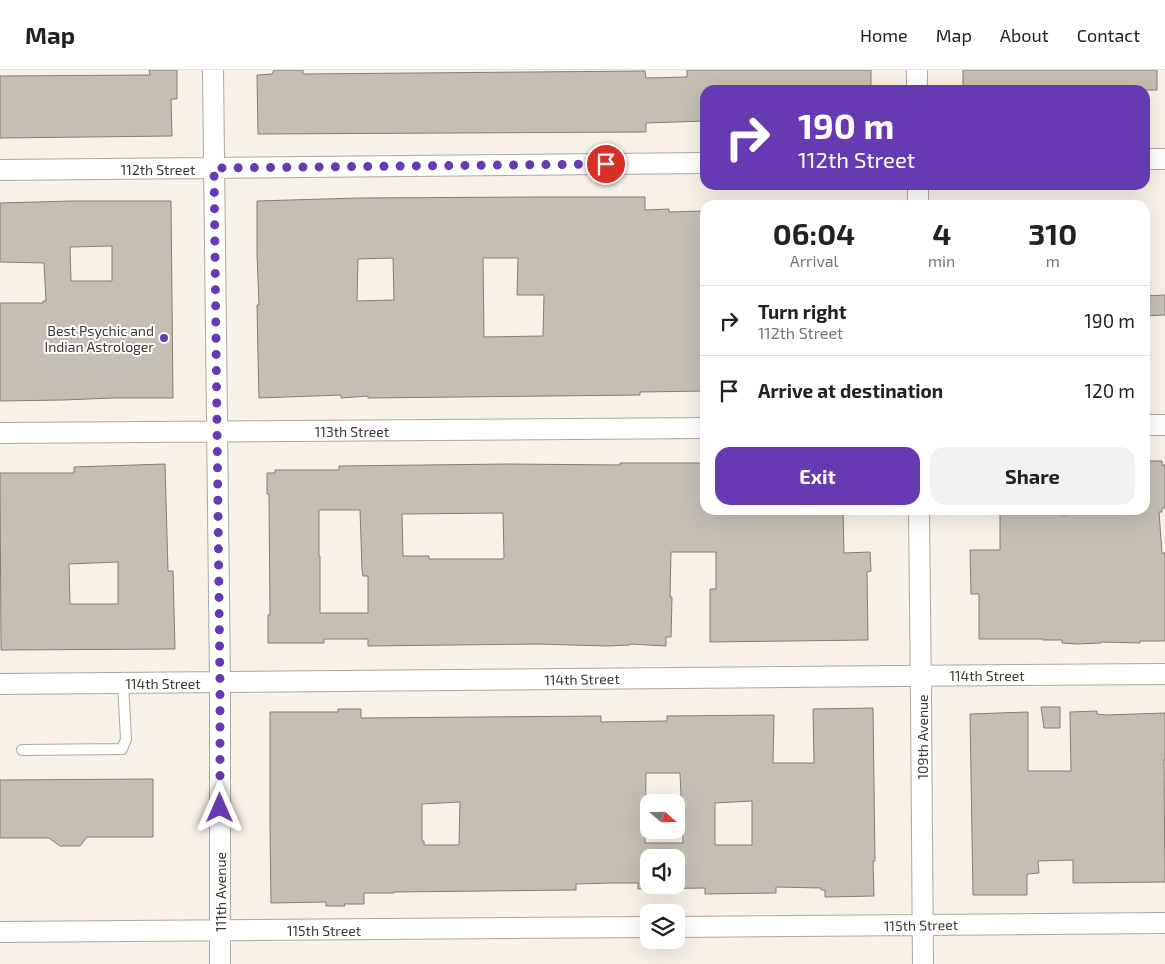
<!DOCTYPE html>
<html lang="en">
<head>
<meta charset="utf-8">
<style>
	:root { --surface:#fff; --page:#f2f2f2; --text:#222; --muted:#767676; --line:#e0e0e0; --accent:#653ab2 }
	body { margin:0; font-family:"Exo 2",sans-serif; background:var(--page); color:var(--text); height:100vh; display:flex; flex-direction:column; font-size:19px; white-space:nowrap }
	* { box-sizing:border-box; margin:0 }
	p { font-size:16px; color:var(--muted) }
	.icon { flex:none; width:28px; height:28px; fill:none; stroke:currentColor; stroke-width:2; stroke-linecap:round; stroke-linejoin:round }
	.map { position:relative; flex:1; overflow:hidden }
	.side { position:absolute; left:700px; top:130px; width:450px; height:315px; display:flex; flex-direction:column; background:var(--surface); border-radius:15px; box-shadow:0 5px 20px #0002 }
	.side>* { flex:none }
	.hud { position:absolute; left:700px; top:15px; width:450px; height:105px; border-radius:15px; box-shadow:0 5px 20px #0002; background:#653ab2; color:#fff; overflow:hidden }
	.needle { width:32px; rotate:110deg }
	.fabs { position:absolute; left:640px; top:724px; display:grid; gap:10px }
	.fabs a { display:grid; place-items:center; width:45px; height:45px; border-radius:10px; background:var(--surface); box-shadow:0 5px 20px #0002; font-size:25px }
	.pin { position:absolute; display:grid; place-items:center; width:42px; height:42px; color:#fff; margin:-21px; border:2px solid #fff; border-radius:50%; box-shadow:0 1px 5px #0007 }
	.me { position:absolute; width:55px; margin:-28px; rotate:0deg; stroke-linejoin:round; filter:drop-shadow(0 0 4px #0008) }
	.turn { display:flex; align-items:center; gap:18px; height:105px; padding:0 15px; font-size:22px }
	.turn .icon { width:65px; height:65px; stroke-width:2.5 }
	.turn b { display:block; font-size:35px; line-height:42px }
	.eta { display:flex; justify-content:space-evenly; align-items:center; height:85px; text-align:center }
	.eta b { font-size:30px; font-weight:700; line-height:35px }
	.button { display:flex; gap:10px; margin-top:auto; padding:10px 15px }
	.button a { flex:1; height:58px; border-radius:15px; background:var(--accent); color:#fff; font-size:20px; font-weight:700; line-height:58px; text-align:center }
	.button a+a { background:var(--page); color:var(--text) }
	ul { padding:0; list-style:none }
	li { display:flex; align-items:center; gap:15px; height:70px; padding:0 15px; border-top:1px solid var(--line) }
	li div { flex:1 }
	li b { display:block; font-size:19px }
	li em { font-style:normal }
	header { display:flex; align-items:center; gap:30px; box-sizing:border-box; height:70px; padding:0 25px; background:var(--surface); border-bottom:1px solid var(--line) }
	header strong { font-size:24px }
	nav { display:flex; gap:28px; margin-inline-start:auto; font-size:18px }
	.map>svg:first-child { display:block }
	.building { fill:#c5bfb3; stroke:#837e73; fill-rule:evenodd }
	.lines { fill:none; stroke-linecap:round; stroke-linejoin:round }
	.service-casing { stroke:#ada89d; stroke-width:12 }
	.minor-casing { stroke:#ada89d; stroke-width:22 }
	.service { stroke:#fff; stroke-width:10 }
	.minor { stroke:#fff; stroke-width:20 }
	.route { stroke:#653ab2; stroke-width:9; stroke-dasharray:0 16.2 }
	.poi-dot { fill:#653ab2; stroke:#fff; stroke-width:2 }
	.labels { text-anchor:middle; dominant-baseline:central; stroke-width:4; stroke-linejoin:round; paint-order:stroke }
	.street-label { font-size:14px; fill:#3b3934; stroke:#fff }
	.poi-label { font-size:14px; fill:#3b3934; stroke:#fff; text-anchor:end }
</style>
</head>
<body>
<header>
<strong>Map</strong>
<nav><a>Home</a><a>Map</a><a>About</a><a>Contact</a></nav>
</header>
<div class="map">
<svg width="1165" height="894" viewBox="0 0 1165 894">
	<rect width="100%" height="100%" fill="#f8f2e6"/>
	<!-- building -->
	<path class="building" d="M 149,0 L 177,0 L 177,29 L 171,29 L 172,66 L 0,68 L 0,6 L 150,5 Z
		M 274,0 L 303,0 L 303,4 L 645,1 L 646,8 L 687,7 L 687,0 L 871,0 L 871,20 L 705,20 L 705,51 L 646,53 L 646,62 L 258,64 L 257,5 L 272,4 Z
		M 963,0 L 1157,0 L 1157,20 L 963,20 Z
		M 537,127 L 645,127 L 645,140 L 669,139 L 669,142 L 704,141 L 705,321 L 640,322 L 640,325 L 368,328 L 368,326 L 341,328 L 341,325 L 259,328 L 258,287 L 257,235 L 259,235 L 257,184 L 257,131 L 358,128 ZM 393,188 L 394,230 L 357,231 L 358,189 ZM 483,188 L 518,188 L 517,225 L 544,225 L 543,266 L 484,267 Z
		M 72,131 L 171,131 L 173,328 L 113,328 L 63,330 L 0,331 L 0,233 L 43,233 L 43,231 L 46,231 L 44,193 L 0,192 L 0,133 ZM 112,176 L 112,211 L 71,211 L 70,177 Z
		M 1165,225 L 1165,245 L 1145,246 L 1145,226 Z
		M 1145,391 L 1162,391 L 1162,395 L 1165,395 L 1165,438 L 1162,438 L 1162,442 L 1159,442 L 1162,483 L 1165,483 L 1165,571 L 1140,571 L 1140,573 L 1101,572 L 1101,573 L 1077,574 L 1062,573 L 1062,570 L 1043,570 L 1043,569 L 979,569 L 979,524 L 971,524 L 970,480 L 1000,480 L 1000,440 L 1024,440 L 1025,443 L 1067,445 L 1067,440 L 1145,440 Z
		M 620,393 L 705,393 L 705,440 L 843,440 L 844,483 L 870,482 L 871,501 L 867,502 L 868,570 L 710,572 L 710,519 L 716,519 L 716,482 L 671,482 L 670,527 L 672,527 L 671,567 L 666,567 L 666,576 L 630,574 L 630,575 L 607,576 L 538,574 L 368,576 L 368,569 L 324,569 L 324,573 L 268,573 L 268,545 L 270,545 L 269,424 L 267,424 L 267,403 L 275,403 L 275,400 L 339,400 L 339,396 L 509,394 L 620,395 ZM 319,440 L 360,440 L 362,499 L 363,506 L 368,506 L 368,543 L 320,543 L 320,486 L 319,486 ZM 503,443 L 504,488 L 503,489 L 429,489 L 429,486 L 403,486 L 402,444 Z
		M 165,394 L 168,501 L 173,501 L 175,579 L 1,580 L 0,403 L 74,403 L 74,397 ZM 118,492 L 118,534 L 70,534 L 69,494 Z
		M 1041,637 L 1060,637 L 1060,658 L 1044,658 Z
		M 873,638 L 875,791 L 873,791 L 874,826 L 825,827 L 825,820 L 821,820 L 821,818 L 776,817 L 776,823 L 705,824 L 705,818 L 638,819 L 638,813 L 611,813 L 576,814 L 576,820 L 394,822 L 394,823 L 364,823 L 364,834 L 344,834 L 345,836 L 326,836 L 326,832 L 271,833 L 270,757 L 270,642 L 338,642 L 338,639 L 361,639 L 361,648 L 601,646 L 601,652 L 667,651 L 667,646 L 774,645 L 773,693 L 814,693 L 813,639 ZM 646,703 L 680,703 L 683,773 L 645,773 ZM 752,731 L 752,775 L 715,775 L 715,733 ZM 460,732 L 459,775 L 424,775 L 424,771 L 422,771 L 422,734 ZM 649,788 L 676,788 L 676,815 L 649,815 Z
		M 1097,641 L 1097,644 L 1106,645 L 1165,643 L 1165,690 L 1164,690 L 1165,812 L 1073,813 L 1073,790 L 1038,791 L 1039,803 L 1027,804 L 1027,825 L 973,825 L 970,644 L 1028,642 L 1028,701 L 1071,701 L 1070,642 Z
		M 153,709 L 153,767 L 87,767 L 80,776 L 60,776 L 49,768 L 0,768 L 0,710 Z"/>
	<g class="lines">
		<!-- service casing -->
		<g class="service-casing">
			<path id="service" d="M 22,680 L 122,679 L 126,669 L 123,613"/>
		</g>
		<!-- minor casing -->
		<g class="minor-casing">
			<path id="minor" d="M 213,0 L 220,613 L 220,894
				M 917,0 L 917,20
				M 1145,89 L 1165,89
				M 0,100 L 705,93
				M 918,115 L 918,135
				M 1145,355 L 1165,355
				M 0,363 L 705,358
				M 919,440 L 921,630 L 923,894
				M 0,614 L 892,606 L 1165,604
				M 676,857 L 1165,853
				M 0,862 L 649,857"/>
		</g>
		<!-- service -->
		<use href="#service" class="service"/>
		<!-- minor -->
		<use href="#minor" class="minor"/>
	</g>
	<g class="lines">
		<!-- route -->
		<path class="route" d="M 220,738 L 220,613 L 214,98 L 606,94"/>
	</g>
	<!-- markers -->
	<circle class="poi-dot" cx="164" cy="268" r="5"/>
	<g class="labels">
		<!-- street labels -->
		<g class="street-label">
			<text x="158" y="99">112th Street</text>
			<text x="352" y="361">113th Street</text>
			<text x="987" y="605">114th Street</text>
			<text transform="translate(582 609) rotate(-1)">114th Street</text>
			<text x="163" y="613">114th Street</text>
			<text transform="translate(922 667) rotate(-90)">109th Avenue</text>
			<text transform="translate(220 822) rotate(-90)">111th Avenue</text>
			<text transform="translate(921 855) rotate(-1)">115th Street</text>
			<text x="324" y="860">115th Street</text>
		</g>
		<!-- poi labels -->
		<g class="poi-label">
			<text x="154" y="260">Best Psychic and<tspan x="154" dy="16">Indian Astrologer</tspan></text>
		</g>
	</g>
</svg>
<div class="fabs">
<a><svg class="needle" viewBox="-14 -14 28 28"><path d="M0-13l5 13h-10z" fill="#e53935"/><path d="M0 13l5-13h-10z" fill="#767676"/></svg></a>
<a><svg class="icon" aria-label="sound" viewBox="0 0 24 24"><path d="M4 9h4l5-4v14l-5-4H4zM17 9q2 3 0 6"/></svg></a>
<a><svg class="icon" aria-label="layers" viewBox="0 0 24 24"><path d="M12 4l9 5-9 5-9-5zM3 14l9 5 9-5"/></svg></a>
</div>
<div class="pin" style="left:606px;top:94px;background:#d93025"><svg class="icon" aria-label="arrive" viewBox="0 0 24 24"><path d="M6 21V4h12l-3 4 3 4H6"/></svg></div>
<svg class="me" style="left:220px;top:738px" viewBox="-20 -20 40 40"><path d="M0-17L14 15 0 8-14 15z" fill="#653ab2" stroke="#fff" stroke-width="4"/></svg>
<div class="hud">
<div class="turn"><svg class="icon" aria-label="right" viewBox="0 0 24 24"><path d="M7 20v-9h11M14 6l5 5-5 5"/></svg><div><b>190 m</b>112th Street</div></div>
</div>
<section class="side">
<div class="eta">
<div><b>06:04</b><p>Arrival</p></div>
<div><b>4</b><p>min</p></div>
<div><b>310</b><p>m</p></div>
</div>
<ul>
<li><svg class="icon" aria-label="right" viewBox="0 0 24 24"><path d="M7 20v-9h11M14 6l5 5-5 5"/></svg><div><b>Turn right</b><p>112th Street</p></div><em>190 m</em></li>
<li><svg class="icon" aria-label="arrive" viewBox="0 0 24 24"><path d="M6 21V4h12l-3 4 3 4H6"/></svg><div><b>Arrive at destination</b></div><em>120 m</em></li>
</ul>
<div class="button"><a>Exit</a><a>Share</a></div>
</section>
</div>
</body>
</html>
